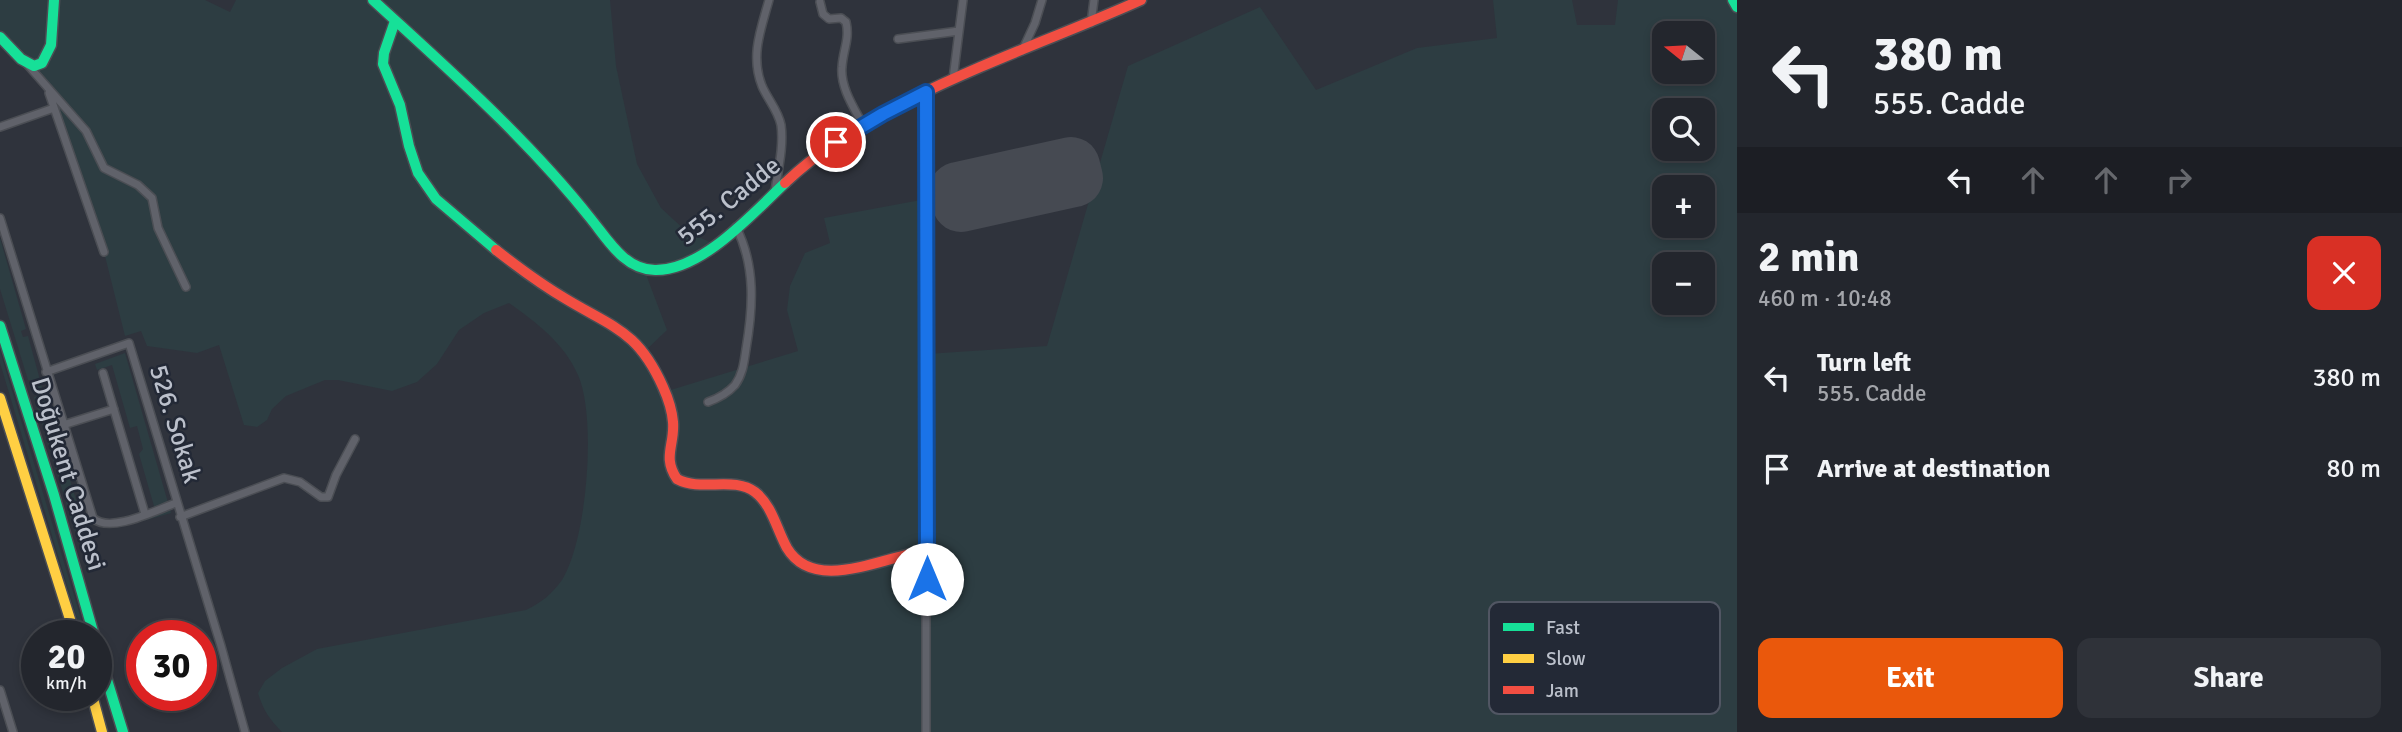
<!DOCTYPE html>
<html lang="en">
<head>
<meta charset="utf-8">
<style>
	:root { --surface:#23262d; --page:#2f3239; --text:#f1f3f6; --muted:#a3a5aa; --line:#404349; --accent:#ea580c }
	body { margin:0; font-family:Signika,sans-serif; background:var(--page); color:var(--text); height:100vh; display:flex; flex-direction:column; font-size:26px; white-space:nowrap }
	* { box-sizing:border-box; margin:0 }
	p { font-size:23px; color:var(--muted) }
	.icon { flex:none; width:38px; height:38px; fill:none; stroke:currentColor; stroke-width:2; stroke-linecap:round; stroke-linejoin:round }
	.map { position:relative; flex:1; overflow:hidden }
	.details { display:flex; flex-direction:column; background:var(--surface); width:665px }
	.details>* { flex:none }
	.hud { background:#23262d; color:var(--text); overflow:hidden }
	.needle { width:46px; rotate:288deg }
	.fabs { position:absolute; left:1652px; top:21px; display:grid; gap:14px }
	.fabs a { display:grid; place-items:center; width:63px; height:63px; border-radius:14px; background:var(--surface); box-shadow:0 4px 10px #0003,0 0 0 2px var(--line); font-size:35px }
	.speed { position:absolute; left:21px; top:620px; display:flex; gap:14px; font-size:35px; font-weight:700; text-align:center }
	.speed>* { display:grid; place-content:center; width:91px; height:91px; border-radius:50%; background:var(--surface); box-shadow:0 4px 10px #0003,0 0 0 2px var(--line); line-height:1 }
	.speed small { font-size:18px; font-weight:400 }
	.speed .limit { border:10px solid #d22; background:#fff; color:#111 }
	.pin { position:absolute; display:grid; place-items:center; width:60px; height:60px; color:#fff; margin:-30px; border:4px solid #fff; border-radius:50%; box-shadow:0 2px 7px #0007 }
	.me { position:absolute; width:77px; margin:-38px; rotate:0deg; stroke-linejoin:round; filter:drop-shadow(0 0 5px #0008) }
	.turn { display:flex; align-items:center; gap:24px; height:147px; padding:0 21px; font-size:32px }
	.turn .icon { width:91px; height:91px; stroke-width:2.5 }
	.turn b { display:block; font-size:49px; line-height:60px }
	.lanes { display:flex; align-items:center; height:66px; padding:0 21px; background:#0003; justify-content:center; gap:35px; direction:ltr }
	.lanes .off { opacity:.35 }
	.round { display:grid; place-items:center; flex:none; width:74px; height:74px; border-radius:14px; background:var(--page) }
	.overview { display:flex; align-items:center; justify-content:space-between; height:119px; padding:0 21px }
	h1 { font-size:42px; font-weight:700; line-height:52px }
	.cta { display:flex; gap:14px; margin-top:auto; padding:14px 21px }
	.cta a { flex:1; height:80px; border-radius:14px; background:var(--accent); color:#fff; font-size:28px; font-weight:700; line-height:80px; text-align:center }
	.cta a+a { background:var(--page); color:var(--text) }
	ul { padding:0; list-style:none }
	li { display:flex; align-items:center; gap:21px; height:91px; padding:0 21px }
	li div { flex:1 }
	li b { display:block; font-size:26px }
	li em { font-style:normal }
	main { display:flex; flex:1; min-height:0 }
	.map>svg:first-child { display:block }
	.green { fill:#2d3d42; fill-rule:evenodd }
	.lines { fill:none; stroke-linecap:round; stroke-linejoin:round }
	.runway { stroke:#464a52; stroke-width:58 }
	.street-casing { stroke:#4b4e54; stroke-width:10 }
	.fast-casing { stroke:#4b4e54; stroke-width:13 }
	.slow-casing { stroke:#4b4e54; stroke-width:13 }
	.jam-casing { stroke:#4b4e54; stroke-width:13 }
	.street { stroke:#60626a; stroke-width:7 }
	.fast { stroke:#16e098; stroke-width:10 }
	.slow { stroke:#ffcf43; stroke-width:10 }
	.jam { stroke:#f24e42; stroke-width:10 }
	.route-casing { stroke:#114b97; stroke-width:18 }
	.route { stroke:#1a73e8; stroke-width:12 }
	.labels { text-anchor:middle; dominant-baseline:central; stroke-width:5; stroke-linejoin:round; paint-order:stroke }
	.street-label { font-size:26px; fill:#bbc0cb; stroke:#232936 }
	.key { fill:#232936; stroke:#515663; stroke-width:2 }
	.key-label { font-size:19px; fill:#bbc0cb }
</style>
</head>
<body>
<main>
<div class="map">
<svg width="1737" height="732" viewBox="0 0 1737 732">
	<rect width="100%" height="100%" fill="#2f333c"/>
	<!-- green -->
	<path class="green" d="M 0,0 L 205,0 L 230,12 L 236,0 L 610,0 L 616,66 L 637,164 L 661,208 L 687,232 L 717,245 L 702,255 L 650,270 L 647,277 L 667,330 L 643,353 L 664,392 L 798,351 L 787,310 L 790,286 L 805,253 L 830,243 L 824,218 L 926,199 L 926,354 L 1047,346 L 1128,66 L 1260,7 L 1316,90 L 1417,48 L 1497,38 L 1493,0 L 1572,0 L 1577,25 L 1615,25 L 1618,0 L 1737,0 L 1737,732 L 282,732 C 270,720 263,710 258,693 L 265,681 L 282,668 L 317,649 L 526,610 C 541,603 552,594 562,580 C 587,540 597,418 578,375 C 564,343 537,323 509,303 L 484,313 L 459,330 L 437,364 L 417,382 L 392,391 L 338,380 L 325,380 L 286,396 L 272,409 L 267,420 L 257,427 L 244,425 L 219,345 L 197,353 L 147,346 L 141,331 L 125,336 L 104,252 L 47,89 L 0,37 ZM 1664,33 L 1703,33 L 1703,72 L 1664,72 ZM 1664,110 L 1703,110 L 1703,149 L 1664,149 ZM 1664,187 L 1703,187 L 1703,226 L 1664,226 ZM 1664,264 L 1703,264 L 1703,303 L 1664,303 Z
		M 0,238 L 26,329 L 21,331 L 23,337 L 28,336 L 43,391 L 35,393 L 31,380 L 28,380 L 0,289 Z
		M 0,351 L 86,635 L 82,635 L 0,363 Z
		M 125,353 L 171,513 L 143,521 L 143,519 L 156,513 L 139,454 L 143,449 L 137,426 L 130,428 L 112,365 L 97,370 L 95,364 Z
		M 44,395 L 85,529 L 75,532 L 34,397 Z"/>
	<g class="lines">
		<!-- runway -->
		<path class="runway" d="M 1071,166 L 1074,178 L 961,203 L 958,191 Z"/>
		<!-- street casing -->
		<g class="street-casing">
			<path id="street" d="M 769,0 C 761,29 750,56 762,86 C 768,100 778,110 781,125 C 784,146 778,170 775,191
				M 820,2 L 823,14 L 829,19 L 841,18 L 846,22 C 850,39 843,50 842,67 C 840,87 854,108 863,125
				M 1091,23 L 1094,0
				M 898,39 L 959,31
				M 1022,51 L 1035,23 L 1042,0
				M 26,63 L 86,131 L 104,168 L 138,185 L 152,198 L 158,228 L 186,287
				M 953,79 L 963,0
				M 926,92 L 926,732
				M 49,93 L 104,252
				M 0,127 L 54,108
				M 0,218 L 93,518 C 110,534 156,510 176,503
				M 46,372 L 129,343 L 221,646 L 245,732
				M 103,373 L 145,514
				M 708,402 C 719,398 727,394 735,385 C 743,374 744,362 746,349 C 753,308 756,266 736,227
				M 63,425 L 114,409
				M 180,517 L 284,478 L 300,482 L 321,497 L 328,497 L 336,475 L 355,439
				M 0,690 L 13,732"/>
		</g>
		<!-- fast casing -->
		<g class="fast-casing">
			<path id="fast" d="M 373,0 C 448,69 527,138 591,219 C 608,240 625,270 655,270 C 702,271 753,213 785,183
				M 1733,0 L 1737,7
				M 395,21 L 384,53 L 383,64 L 400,105 L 409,146 L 418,173 L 436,199 L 496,250
				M 0,37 L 21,59 L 34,66 L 42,63 L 51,45 L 54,0
				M 0,326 L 54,495 L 94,635
				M 96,644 L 123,732"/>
		</g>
		<!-- slow casing -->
		<g class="slow-casing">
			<path id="slow" d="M 0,398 L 75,635
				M 92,695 L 102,732"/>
		</g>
		<!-- jam casing -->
		<g class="jam-casing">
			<path id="jam" d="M 785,183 C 875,97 1028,51 1141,0
				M 496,250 C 519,268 542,285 566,299 C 614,328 638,331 663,387 C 668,398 672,410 673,422 C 675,445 662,457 677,479 C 701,492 734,476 755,492 C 772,505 777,530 787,548 C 815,595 886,555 927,551"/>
		</g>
		<!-- street -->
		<use href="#street" class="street"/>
		<!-- fast -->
		<use href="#fast" class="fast"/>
		<!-- slow -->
		<use href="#slow" class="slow"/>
		<!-- jam -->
		<use href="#jam" class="jam"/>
	</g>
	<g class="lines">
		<!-- route casing -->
		<g class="route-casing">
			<path id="route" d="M 836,142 L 883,114 L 926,92 L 927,579"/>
		</g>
		<!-- route -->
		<use href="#route" class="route"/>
	</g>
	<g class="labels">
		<!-- street labels -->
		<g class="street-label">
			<text transform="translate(729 201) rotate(-39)">555. Cadde</text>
			<text transform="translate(175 424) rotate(73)">526. Sokak</text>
			<text transform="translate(68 474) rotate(73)">Doğukent Caddesi</text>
		</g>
	</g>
	<!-- legend -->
	<rect x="1489" y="602" width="231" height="112" rx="10" class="key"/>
	<rect x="1503" y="623" width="31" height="8" fill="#16e098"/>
	<rect x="1503" y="654" width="31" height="9" fill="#ffcf43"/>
	<rect x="1503" y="686" width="31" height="8" fill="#f24e42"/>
	<g class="key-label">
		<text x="1546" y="634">Fast</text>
		<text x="1546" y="665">Slow</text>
		<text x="1546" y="697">Jam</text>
	</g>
</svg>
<div class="fabs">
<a><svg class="needle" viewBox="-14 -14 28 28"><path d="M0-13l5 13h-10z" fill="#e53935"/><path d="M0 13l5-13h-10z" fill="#a3a5aa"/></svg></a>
<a><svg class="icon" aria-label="search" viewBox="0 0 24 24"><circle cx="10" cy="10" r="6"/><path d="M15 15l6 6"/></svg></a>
<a>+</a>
<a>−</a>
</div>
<div class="speed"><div>20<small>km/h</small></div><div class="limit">30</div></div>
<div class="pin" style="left:836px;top:142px;background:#d93025"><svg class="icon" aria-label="arrive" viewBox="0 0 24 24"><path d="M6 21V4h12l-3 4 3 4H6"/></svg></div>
<svg class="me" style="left:927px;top:579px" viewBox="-20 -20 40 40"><circle r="19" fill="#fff"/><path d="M0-13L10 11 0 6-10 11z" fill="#1a73e8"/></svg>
</div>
<section class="details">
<div class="hud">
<div class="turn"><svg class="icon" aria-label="left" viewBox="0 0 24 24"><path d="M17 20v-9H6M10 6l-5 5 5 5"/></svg><div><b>380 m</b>555. Cadde</div></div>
<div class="lanes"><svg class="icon" aria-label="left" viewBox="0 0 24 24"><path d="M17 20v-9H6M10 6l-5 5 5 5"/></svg><svg class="icon off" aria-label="ahead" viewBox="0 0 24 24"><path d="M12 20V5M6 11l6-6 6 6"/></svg><svg class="icon off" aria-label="ahead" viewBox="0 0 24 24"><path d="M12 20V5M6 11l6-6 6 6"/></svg><svg class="icon off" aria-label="right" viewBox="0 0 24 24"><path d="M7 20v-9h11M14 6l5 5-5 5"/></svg></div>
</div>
<div class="overview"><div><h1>2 min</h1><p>460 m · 10:48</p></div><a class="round" style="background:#d93025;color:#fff"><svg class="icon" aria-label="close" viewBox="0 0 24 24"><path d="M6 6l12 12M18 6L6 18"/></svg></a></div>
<ul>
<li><svg class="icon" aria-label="left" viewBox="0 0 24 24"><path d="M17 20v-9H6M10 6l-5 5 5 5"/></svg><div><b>Turn left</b><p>555. Cadde</p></div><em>380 m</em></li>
<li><svg class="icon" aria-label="arrive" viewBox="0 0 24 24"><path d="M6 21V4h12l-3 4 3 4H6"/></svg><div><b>Arrive at destination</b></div><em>80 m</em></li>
</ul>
<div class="cta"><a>Exit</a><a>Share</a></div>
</section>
</main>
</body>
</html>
